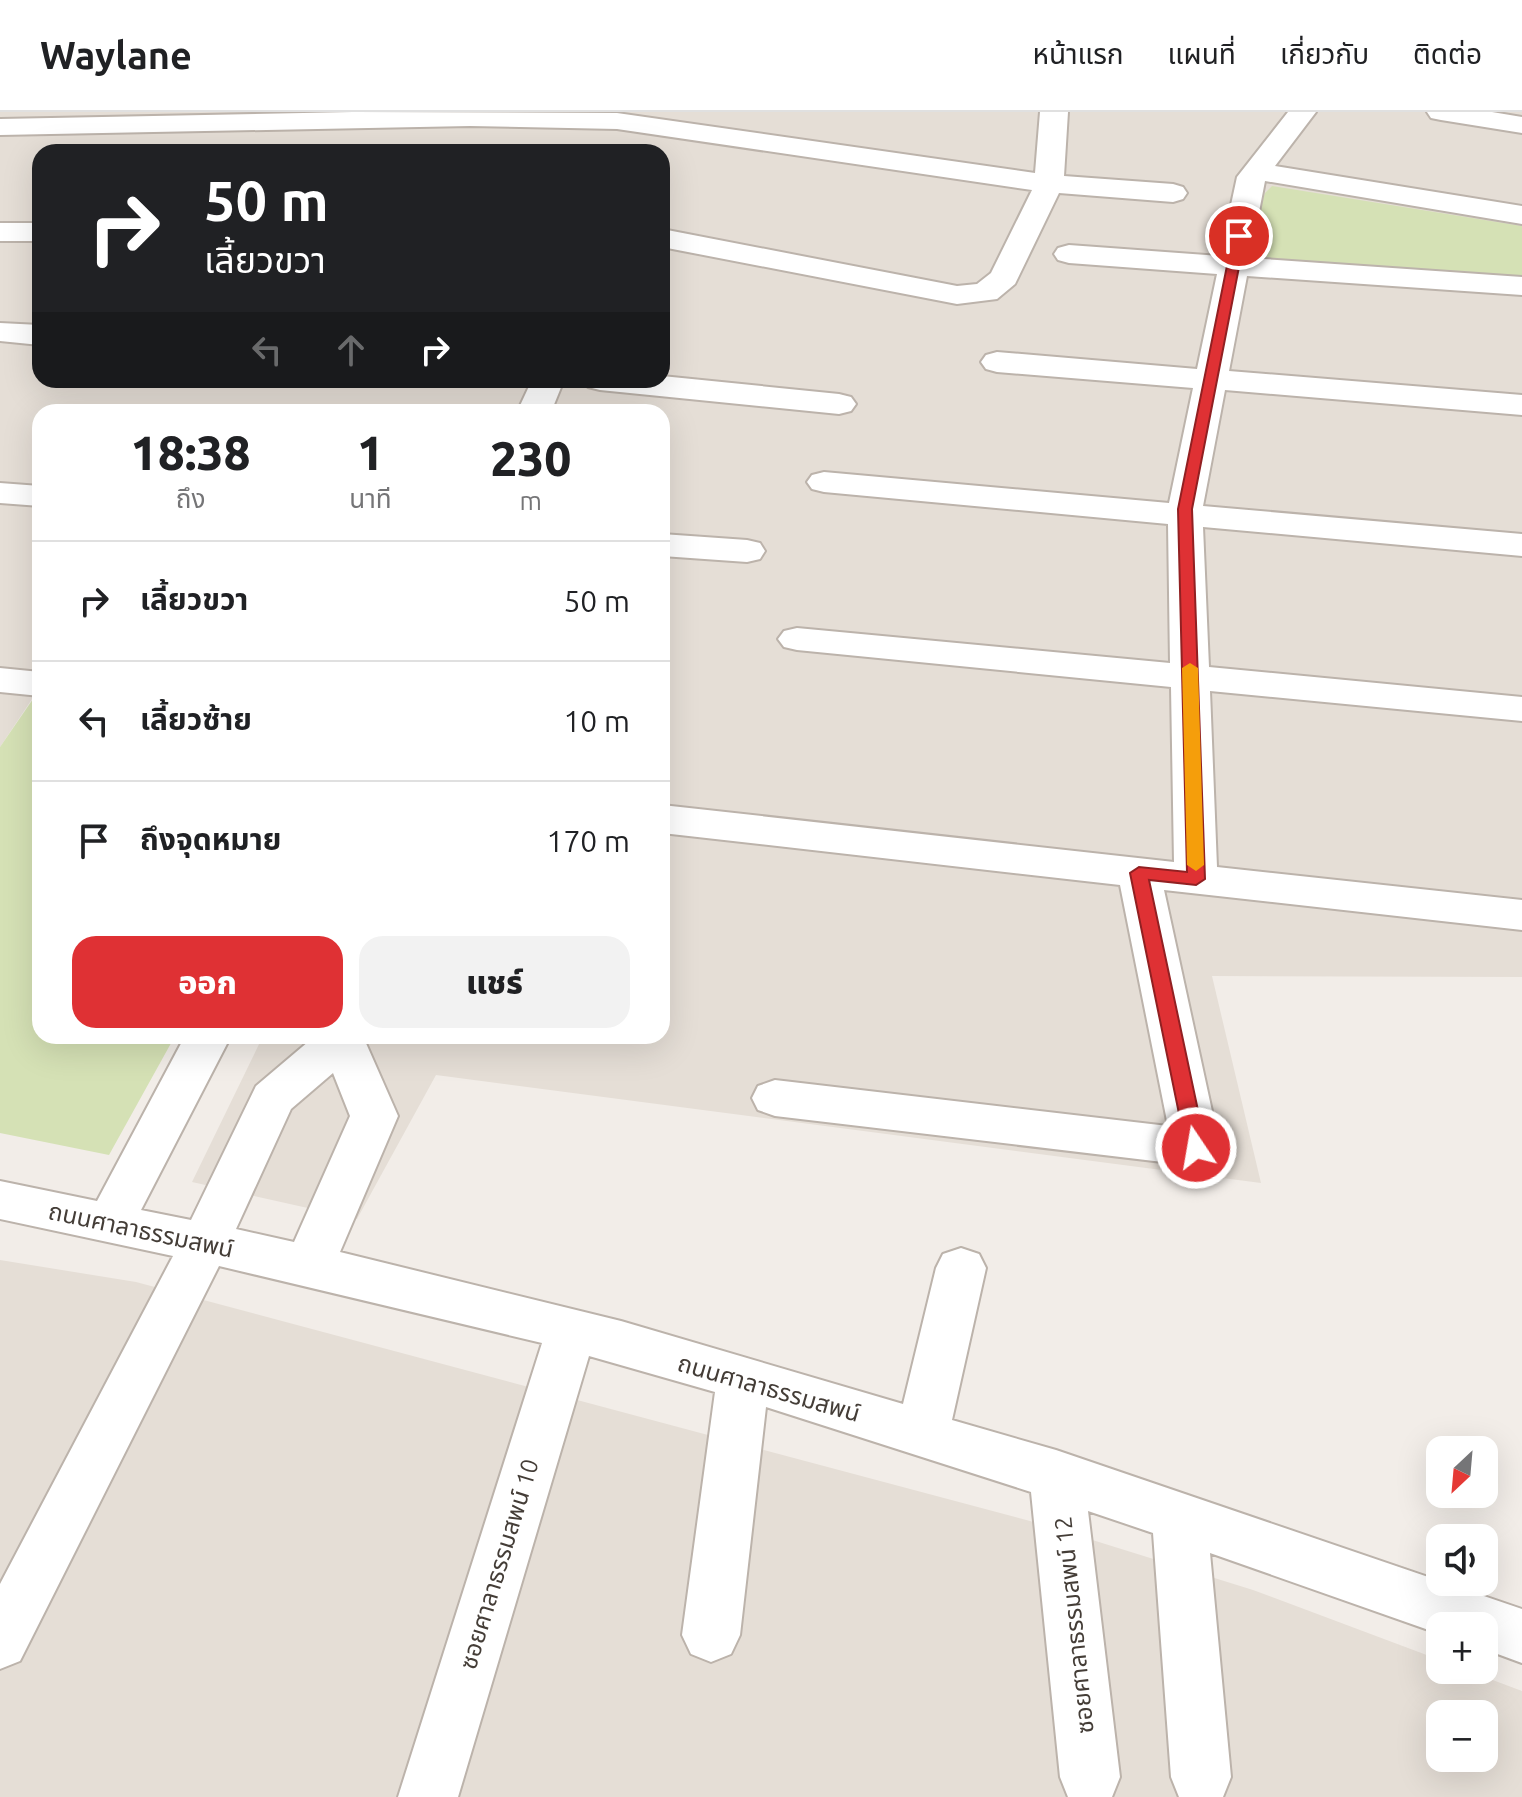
<!DOCTYPE html>
<html lang="th">
<head>
<meta charset="utf-8">
<style>
	:root { --surface:#fff; --page:#f2f2f2; --text:#202124; --muted:#757577; --line:#e0e0e0; --accent:#df3134 }
	body { margin:0; font-family:Ubuntu,"Noto Sans Thai",sans-serif; background:var(--page); color:var(--text); height:100vh; display:flex; flex-direction:column; font-size:30px; white-space:nowrap }
	* { box-sizing:border-box; margin:0 }
	p { font-size:26px; color:var(--muted) }
	.icon { flex:none; width:44px; height:44px; fill:none; stroke:currentColor; stroke-width:2; stroke-linecap:round; stroke-linejoin:round }
	.map { position:relative; flex:1; overflow:hidden }
	.drawer { position:absolute; left:32px; top:292px; width:638px; height:640px; display:flex; flex-direction:column; background:var(--surface); border-radius:24px; box-shadow:0 8px 32px #0002 }
	.drawer>* { flex:none }
	.hud { position:absolute; left:32px; top:32px; width:638px; height:244px; border-radius:24px; box-shadow:0 8px 32px #0002; background:#202124; color:#fff; overflow:hidden }
	.needle { width:52px; rotate:206deg }
	.buttons { position:absolute; left:1426px; top:1324px; display:grid; gap:16px }
	.buttons a { display:grid; place-items:center; width:72px; height:72px; border-radius:16px; background:var(--surface); box-shadow:0 8px 32px #0002; font-size:40px }
	.pin { position:absolute; display:grid; place-items:center; width:68px; height:68px; color:#fff; margin:-34px; border:4px solid #fff; border-radius:50%; box-shadow:0 2px 8px #0007 }
	.me { position:absolute; width:88px; margin:-44px; rotate:348deg; stroke-linejoin:round; filter:drop-shadow(0 0 6px #0008) }
	.turn { display:flex; align-items:center; gap:28px; height:168px; padding:0 40px; font-size:36px }
	.turn .icon { width:104px; height:104px; stroke-width:2.5 }
	.turn b { display:block; font-size:56px; line-height:68px }
	.lanes { display:flex; align-items:center; height:76px; padding:0 40px; background:#0003; justify-content:center; gap:40px; direction:ltr }
	.lanes .off { opacity:.35 }
	.eta { display:flex; justify-content:space-evenly; align-items:center; height:136px; text-align:center }
	.eta b { font-size:48px; font-weight:800; line-height:56px }
	.button { display:flex; gap:16px; margin-top:auto; padding:16px 40px }
	.button a { flex:1; height:92px; border-radius:24px; background:var(--accent); color:#fff; font-size:32px; font-weight:800; line-height:92px; text-align:center }
	.button a+a { background:var(--page); color:var(--text) }
	ul { padding:0; list-style:none }
	li { display:flex; align-items:center; gap:24px; height:120px; padding:0 40px; border-top:2px solid var(--line) }
	li div { flex:1 }
	li b { display:block; font-size:30px }
	li em { font-style:normal }
	header { display:flex; align-items:center; gap:48px; box-sizing:border-box; height:112px; padding:0 40px; background:var(--surface); border-bottom:2px solid var(--line) }
	header strong { font-size:38px }
	nav { display:flex; gap:44px; margin-inline-start:auto; font-size:28px }
	.map>svg:first-child { display:block }
	.residential { fill:#e5ded6; fill-rule:evenodd }
	.green { fill:#d5e1b5 }
	.lines { fill:none; stroke-linecap:round; stroke-linejoin:round }
	.minor-casing { stroke:#bcb3ab; stroke-width:4 }
	.minor { fill:#fff; fill-rule:evenodd }
	.route { fill:#df3134; stroke:#912022; stroke-width:2 }
	.slow { fill:#f59e0b }
	.labels { text-anchor:middle; dominant-baseline:central; stroke-width:8; stroke-linejoin:round; paint-order:stroke }
	.near-street-label { font-size:24px; fill:#443d37; stroke:#fff }
</style>
</head>
<body>
<header>
<strong>Waylane</strong>
<nav><a>หน้าแรก</a><a>แผนที่</a><a>เกี่ยวกับ</a><a>ติดต่อ</a></nav>
</header>
<div class="map">
<svg width="1522" height="1685" viewBox="0 0 1522 1685">
	<rect width="100%" height="100%" fill="#f2ede8"/>
	<!-- residential -->
	<path class="residential" d="M 0,0 L 1522,0 L 1522,865 L 1212,864 L 1261,1071 L 436,963 L 357,1107 L 192,1070 L 263,924 L 662,924 L 662,300 L 40,300 L 40,588 L 32,587 L 0,635 ZM 40,40 L 662,40 L 662,268 L 40,268 Z
		M 0,1148 L 136,1170 L 1041,1412 L 1253,1478 L 1440,1548 L 1440,1558 L 1466,1558 L 1522,1579 L 1522,1685 L 0,1685 ZM 1440,1602 L 1484,1602 L 1484,1646 L 1440,1646 Z"/>
	<!-- green -->
	<path class="green" d="M 1272,74 L 1522,114 L 1522,166 L 1258,145 L 1248,134 L 1265,81 Z
		M 33,587 L 40,588 L 40,924 L 175,924 L 109,1043 L 0,1021 L 0,635 Z"/>
	<g class="lines">
		<!-- minor casing -->
		<g class="minor-casing">
			<path id="minor" d="M 353,0 L 617,1 L 1035,61 L 1040,0 L 1068,0 L 1064,64 L 1173,72 L 1183,75 L 1187,81 L 1183,87 L 1173,90 L 1059,81 L 1015,172 L 997,187 L 957,192 L 662,135 L 662,117 L 957,174 L 977,172 L 991,161 L 1032,78 L 617,17 L 470,14 L 0,23 L 0,7 Z
				M 1288,0 L 1316,0 L 1275,54 L 1522,94 L 1522,112 L 1265,69 L 1250,146 L 1522,165 L 1522,183 L 1247,164 L 1229,259 L 1522,283 L 1522,303 L 1225,278 L 1203,394 L 1522,422 L 1522,444 L 1203,415 L 1209,555 L 1522,585 L 1522,609 L 1210,579 L 1217,755 L 1522,788 L 1522,818 L 1164,778 L 1220,1036 L 1213,1049 L 1196,1054 L 775,1004 L 758,998 L 752,986 L 758,974 L 775,968 L 1168,1014 L 1120,773 L 662,721 L 662,693 L 1174,750 L 1171,575 L 797,538 L 784,535 L 778,527 L 784,519 L 797,516 L 1170,551 L 1168,412 L 824,380 L 812,377 L 807,370 L 812,363 L 824,360 L 1169,391 L 1193,276 L 997,260 L 986,257 L 981,250 L 986,243 L 997,240 L 1197,257 L 1217,162 L 1069,151 L 1058,148 L 1054,142 L 1058,136 L 1069,133 L 1220,144 L 1237,65 Z
				M 1427,0 L 1492,0 L 1522,5 L 1522,21 L 1441,8 L 1431,6 Z
				M 0,111 L 40,111 L 40,129 L 0,129 Z
				M 0,211 L 40,213 L 40,233 L 0,229 Z
				M 662,264 L 839,282 L 851,285 L 856,292 L 851,299 L 839,302 L 600,278 L 588,275 L 584,268 L 662,268 Z
				M 532,268 L 564,268 L 551,300 L 517,300 Z
				M 0,371 L 40,374 L 40,394 L 0,391 Z
				M 662,422 L 747,428 L 760,431 L 765,439 L 760,447 L 747,450 L 662,444 Z
				M 0,556 L 40,560 L 40,584 L 0,580 Z
				M 185,924 L 231,924 L 141,1098 L 191,1108 L 256,974 L 315,924 L 368,924 L 365,929 L 398,1004 L 340,1140 L 621,1209 L 903,1292 L 936,1156 L 943,1142 L 961,1136 L 979,1142 L 986,1156 L 952,1308 L 1056,1338 L 1522,1497 L 1522,1551 L 1484,1537 L 1484,1514 L 1440,1514 L 1440,1522 L 1210,1441 L 1231,1665 L 1223,1685 L 1179,1685 L 1171,1665 L 1153,1421 L 1088,1399 L 1120,1665 L 1112,1685 L 1068,1685 L 1060,1665 L 1031,1380 L 766,1295 L 740,1523 L 731,1542 L 711,1550 L 691,1542 L 682,1523 L 715,1280 L 589,1244 L 458,1685 L 398,1685 L 542,1231 L 219,1154 L 20,1549 L 0,1557 L 0,1472 L 173,1144 L 0,1107 L 0,1069 L 97,1089 ZM 333,961 L 350,1004 L 294,1130 L 236,1117 L 291,997 Z"/>
		</g>
		<!-- minor -->
		<use href="#minor" class="minor"/>
	</g>
	<!-- route -->
	<path class="route" d="M 1239,120 L 1245,124 L 1192,397 L 1205,767 L 1196,773 L 1149,768 L 1206,1036 L 1196,1044 L 1186,1036 L 1130,761 L 1139,755 L 1187,760 L 1178,397 L 1233,124 Z"/>
	<!-- slow -->
	<path class="slow" d="M 1190,551 L 1198,556 L 1204,753 L 1196,759 L 1187,753 L 1182,556 Z"/>
	<g class="labels">
		<!-- near-street labels -->
		<g class="near-street-label">
			<text transform="translate(141 1118) rotate(12)">ถนนศาลาธรรมสพน์</text>
			<text transform="translate(769 1276) rotate(16)">ถนนศาลาธรรมสพน์</text>
			<text transform="translate(499 1452) rotate(-73)">ซอยศาลาธรรมสพน์ 10</text>
			<text transform="translate(1074 1513) rotate(-96)">ซอยศาลาธรรมสพน์ 12</text>
		</g>
	</g>
</svg>
<div class="buttons">
<a><svg class="needle" viewBox="-14 -14 28 28"><path d="M0-13l5 13h-10z" fill="#e53935"/><path d="M0 13l5-13h-10z" fill="#757577"/></svg></a>
<a><svg class="icon" aria-label="sound" viewBox="0 0 24 24"><path d="M4 9h4l5-4v14l-5-4H4zM17 9q2 3 0 6"/></svg></a>
<a>+</a>
<a>−</a>
</div>
<div class="pin" style="left:1239px;top:124px;background:#d93025"><svg class="icon" aria-label="arrive" viewBox="0 0 24 24"><path d="M6 21V4h12l-3 4 3 4H6"/></svg></div>
<svg class="me" style="left:1196px;top:1036px" viewBox="-20 -20 40 40"><circle r="17" fill="#df3134" stroke="#fff" stroke-width="3"/><path d="M0-11L8 9 0 5-8 9z" fill="#fff"/></svg>
<div class="hud">
<div class="turn"><svg class="icon" aria-label="right" viewBox="0 0 24 24"><path d="M7 20v-9h11M14 6l5 5-5 5"/></svg><div><b>50 m</b>เลี้ยวขวา</div></div>
<div class="lanes"><svg class="icon off" aria-label="left" viewBox="0 0 24 24"><path d="M17 20v-9H6M10 6l-5 5 5 5"/></svg><svg class="icon off" aria-label="ahead" viewBox="0 0 24 24"><path d="M12 20V5M6 11l6-6 6 6"/></svg><svg class="icon" aria-label="right" viewBox="0 0 24 24"><path d="M7 20v-9h11M14 6l5 5-5 5"/></svg></div>
</div>
<section class="drawer">
<div class="eta">
<div><b>18:38</b><p>ถึง</p></div>
<div><b>1</b><p>นาที</p></div>
<div><b>230</b><p>m</p></div>
</div>
<ul>
<li><svg class="icon" aria-label="right" viewBox="0 0 24 24"><path d="M7 20v-9h11M14 6l5 5-5 5"/></svg><div><b>เลี้ยวขวา</b></div><em>50 m</em></li>
<li><svg class="icon" aria-label="left" viewBox="0 0 24 24"><path d="M17 20v-9H6M10 6l-5 5 5 5"/></svg><div><b>เลี้ยวซ้าย</b></div><em>10 m</em></li>
<li><svg class="icon" aria-label="arrive" viewBox="0 0 24 24"><path d="M6 21V4h12l-3 4 3 4H6"/></svg><div><b>ถึงจุดหมาย</b></div><em>170 m</em></li>
</ul>
<div class="button"><a>ออก</a><a>แชร์</a></div>
</section>
</div>
</body>
</html>
